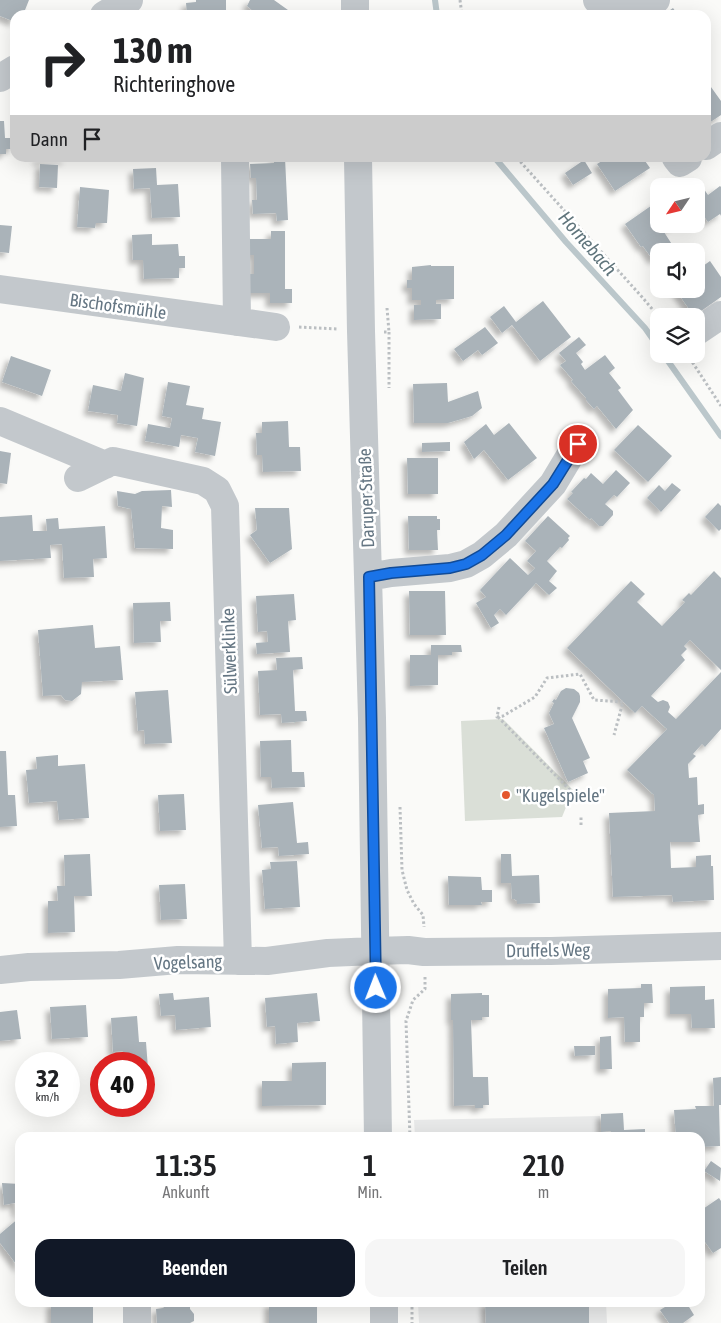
<!DOCTYPE html>
<html lang="de">
<head>
<meta charset="utf-8">
<style>
	:root { --surface:#fff; --page:#f6f6f6; --text:#202124; --muted:#757577; --accent:#111827 }
	body { margin:0; font-family:"Asap Condensed",sans-serif; background:var(--page); color:var(--text); height:100vh; display:flex; flex-direction:column; font-size:19px; white-space:nowrap }
	* { box-sizing:border-box; margin:0 }
	p { font-size:16px; color:var(--muted) }
	.icon { flex:none; width:28px; height:28px; fill:none; stroke:currentColor; stroke-width:2; stroke-linecap:round; stroke-linejoin:round }
	.map { position:relative; flex:1; overflow:hidden }
	.drawer { position:absolute; left:15px; top:1132px; width:690px; height:175px; display:flex; flex-direction:column; background:var(--surface); border-radius:15px; box-shadow:0 5px 20px #0002 }
	.drawer>* { flex:none }
	.banner { position:absolute; left:10px; top:10px; width:701px; height:152px; border-radius:15px; box-shadow:0 5px 20px #0002; background:#fff; color:var(--text); overflow:hidden }
	.needle { width:32px; rotate:235deg }
	.fabs { position:absolute; left:650px; top:178px; display:grid; gap:10px }
	.fabs a { display:grid; place-items:center; width:55px; height:55px; border-radius:10px; background:var(--surface); box-shadow:0 5px 20px #0002; font-size:25px }
	.speed { position:absolute; left:15px; top:1052px; display:flex; gap:10px; font-size:25px; font-weight:700; text-align:center }
	.speed>* { display:grid; place-content:center; width:65px; height:65px; border-radius:50%; background:var(--surface); box-shadow:0 5px 20px #0002; line-height:1 }
	.speed small { font-size:12px; font-weight:400 }
	.speed .limit { border:8px solid #d22; background:#fff; color:#111 }
	.pin { position:absolute; display:grid; place-items:center; width:42px; height:42px; color:#fff; margin:-21px; border:2px solid #fff; border-radius:50%; box-shadow:0 1px 5px #0007 }
	.me { position:absolute; width:55px; margin:-28px; rotate:359deg; stroke-linejoin:round; filter:drop-shadow(0 0 4px #0008) }
	.turn { display:flex; align-items:center; gap:18px; height:105px; padding:0 20px; font-size:22px }
	.turn .icon { width:65px; height:65px; stroke-width:2.5 }
	.turn b { display:block; font-size:35px; line-height:42px }
	.then { display:flex; align-items:center; height:48px; padding:0 20px; background:#0003; gap:10px; font-size:19px }
	.eta { display:flex; justify-content:space-evenly; align-items:center; height:85px; text-align:center }
	.eta b { font-size:30px; font-weight:600; line-height:35px }
	.action { display:flex; gap:10px; margin-top:auto; padding:10px 20px }
	.action a { flex:1; height:58px; border-radius:15px; background:var(--accent); color:#fff; font-size:20px; font-weight:600; line-height:58px; text-align:center }
	.action a+a { background:var(--page); color:var(--text) }
	.map>svg:first-child { display:block }
	.built { fill:#e8e9e9 }
	.green { fill:#dadfd7 }
	.lines { fill:none; stroke-linecap:round; stroke-linejoin:round }
	.stream { stroke:#bbc7cb; stroke-width:6 }
	.building { fill:#aab3b9; filter:url(#shadow) }
	.path { stroke:#bbbfc2; stroke-width:3; stroke-dasharray:2.5 2.5; stroke-linecap:butt }
	.minor { stroke:#c3c8cc; stroke-width:28 }
	.route-casing { stroke:#114b97; stroke-width:12 }
	.route { stroke:#1a73e8; stroke-width:9 }
	.poi-dot { fill:#e4572e; stroke:#fff; stroke-width:2 }
	.labels { text-anchor:middle; dominant-baseline:central; stroke-width:5; stroke-linejoin:round; paint-order:stroke }
	.street-label { font-size:18px; fill:#657683; stroke:#fff }
	.poi-label { font-size:18px; fill:#657683; stroke:#fff; text-anchor:start }
	.water-label { font-size:19px; font-style:italic; fill:#60757c; stroke:#fff }
</style>
</head>
<body>
<div class="map">
<svg width="721" height="1323" viewBox="0 0 721 1323">
	<defs>
		<filter id="shadow"><feDropShadow dx="-4.5" dy="4.5" stdDeviation="2.5" flood-color="#0004"/></filter>
	</defs>
	<rect width="100%" height="100%" fill="#fafaf8"/>
	<!-- built -->
	<path class="built" d="M 600,1116 L 601,1137 L 415,1137 L 414,1120 Z
		M 418,1303 L 606,1303 L 607,1323 L 419,1323 Z"/>
	<!-- green -->
	<path class="green" d="M 503,719 L 573,790 L 562,817 L 465,821 L 461,721 Z"/>
	<g class="lines">
		<!-- stream -->
		<path class="stream" d="M 435,0 L 437,15
			M 495,158 L 566,242 L 645,328 L 659,348
			M 663,354 L 721,436"/>
	</g>
	<!-- building -->
	<path class="building" d="M 0,0 L 29,0 L 23,15 L 15,15 L 15,22 L 0,16 Z
		M 196,0 L 226,0 L 226,15 L 187,15 L 186,3 L 196,2 Z
		M 250,0 L 274,0 L 295,15 L 254,15 L 254,12 L 247,6 Z
		M 673,8 L 678,15 L 663,15 Z
		M 706,80 L 721,101 L 721,115 L 706,125 Z
		M 0,121 L 4,121 L 5,138 L 13,138 L 13,149 L 6,149 L 6,154 L 0,154 Z
		M 37,158 L 66,158 L 67,160 L 38,161 Z
		M 274,158 L 285,158 L 288,220 L 277,221 L 276,213 L 253,214 L 252,200 L 257,200 L 256,178 L 251,178 L 250,164 L 274,163 Z
		M 607,158 L 643,158 L 650,168 L 615,191 L 597,164 Z
		M 584,160 L 592,173 L 573,185 L 565,173 Z
		M 40,164 L 58,165 L 57,188 L 39,187 Z
		M 156,168 L 157,185 L 178,184 L 180,217 L 152,218 L 150,188 L 134,189 L 133,169 Z
		M 699,182 L 708,195 L 720,186 L 721,187 L 721,216 L 720,214 L 708,222 L 696,205 L 696,186 L 692,186 Z
		M 80,187 L 109,190 L 107,223 L 96,223 L 95,228 L 77,227 Z
		M 658,201 L 659,224 L 675,224 L 664,232 L 673,246 L 665,251 L 659,251 L 659,256 L 653,260 L 643,246 L 641,247 L 625,224 Z
		M 0,225 L 12,226 L 9,253 L 0,252 Z
		M 271,231 L 285,231 L 285,289 L 292,289 L 292,303 L 270,303 L 270,293 L 248,293 L 248,274 L 254,274 L 254,255 L 247,255 L 247,239 L 271,239 Z
		M 152,234 L 152,245 L 178,244 L 179,256 L 185,256 L 185,268 L 179,268 L 179,278 L 144,279 L 143,260 L 133,260 L 132,235 Z
		M 710,261 L 721,277 L 721,297 L 694,316 L 675,289 L 696,289 L 696,271 Z
		M 431,265 L 431,266 L 454,266 L 454,299 L 436,300 L 436,304 L 441,304 L 441,319 L 414,320 L 414,305 L 421,305 L 421,300 L 412,300 L 412,288 L 407,288 L 407,280 L 412,280 L 412,267 Z
		M 543,301 L 571,337 L 540,361 L 512,325 L 502,333 L 490,317 L 504,306 L 516,322 Z
		M 485,327 L 498,343 L 482,355 L 478,350 L 463,361 L 454,349 Z
		M 579,337 L 586,345 L 576,353 L 583,362 L 581,364 L 585,370 L 605,355 L 615,368 L 609,373 L 621,388 L 618,390 L 633,410 L 616,429 L 597,406 L 594,409 L 586,400 L 586,398 L 571,381 L 573,380 L 560,365 L 566,361 L 559,353 Z
		M 11,356 L 51,370 L 42,396 L 2,382 Z
		M 125,373 L 144,378 L 137,426 L 117,423 L 118,415 L 88,411 L 93,385 L 121,391 Z
		M 168,382 L 190,386 L 186,405 L 204,408 L 202,419 L 221,422 L 215,456 L 195,452 L 198,438 L 181,435 L 179,447 L 145,441 L 148,424 L 170,428 L 172,418 L 162,416 Z
		M 447,383 L 448,402 L 478,391 L 482,408 L 472,416 L 448,423 L 414,423 L 413,384 Z
		M 288,421 L 289,447 L 300,447 L 301,471 L 263,472 L 262,455 L 257,455 L 256,433 L 262,433 L 262,422 Z
		M 509,423 L 537,458 L 508,480 L 484,450 L 474,459 L 464,442 L 486,424 L 494,435 Z
		M 638,425 L 672,456 L 648,482 L 614,450 Z
		M 450,442 L 450,451 L 422,452 L 422,443 Z
		M 0,451 L 11,453 L 7,484 L 0,483 Z
		M 407,458 L 438,458 L 438,494 L 408,494 Z
		M 616,470 L 630,483 L 617,497 L 614,495 L 605,504 L 613,511 L 613,515 L 603,526 L 599,526 L 591,518 L 590,520 L 567,499 L 573,493 L 571,492 L 584,478 L 586,479 L 591,473 L 603,484 Z
		M 672,483 L 681,490 L 661,512 L 647,498 L 659,485 L 665,491 Z
		M 171,490 L 172,507 L 162,506 L 161,528 L 173,530 L 173,549 L 135,548 L 131,509 L 118,506 L 117,491 L 135,494 L 142,491 Z
		M 718,503 L 721,506 L 721,529 L 719,531 L 705,517 Z
		M 255,508 L 289,508 L 292,549 L 270,563 L 250,535 L 257,530 Z
		M 32,515 L 33,531 L 47,531 L 46,519 L 58,518 L 59,529 L 105,526 L 107,558 L 93,559 L 94,577 L 64,578 L 62,544 L 50,545 L 51,558 L 0,561 L 0,517 Z
		M 408,516 L 437,516 L 437,519 L 440,519 L 440,530 L 437,530 L 438,550 L 409,550 Z
		M 548,516 L 570,536 L 568,538 L 569,540 L 562,548 L 560,547 L 547,561 L 557,571 L 549,581 L 557,588 L 549,595 L 536,583 L 506,615 L 500,609 L 494,615 L 499,623 L 491,628 L 476,603 L 486,597 L 480,590 L 510,558 L 528,575 L 535,568 L 527,561 L 536,551 L 525,541 Z
		M 714,571 L 721,578 L 721,670 L 690,640 L 684,646 L 687,649 L 681,655 L 685,660 L 651,696 L 658,702 L 663,700 L 668,702 L 670,707 L 668,712 L 676,719 L 721,672 L 721,729 L 705,747 L 702,744 L 693,754 L 696,756 L 688,764 L 689,778 L 697,777 L 698,805 L 704,804 L 704,814 L 698,815 L 700,842 L 670,842 L 671,868 L 696,867 L 696,856 L 711,855 L 711,866 L 713,866 L 714,900 L 673,902 L 672,895 L 613,897 L 609,813 L 655,811 L 654,795 L 627,770 L 667,729 L 642,706 L 635,713 L 567,648 L 631,581 L 645,594 L 637,602 L 662,626 L 685,602 L 682,600 L 689,593 L 691,595 Z
		M 409,591 L 445,591 L 446,635 L 410,635 Z
		M 294,594 L 296,620 L 288,621 L 290,652 L 257,654 L 256,643 L 268,642 L 267,631 L 258,632 L 256,596 Z
		M 170,602 L 171,621 L 160,621 L 161,642 L 134,643 L 133,603 Z
		M 93,625 L 95,648 L 120,646 L 123,680 L 82,682 L 81,694 L 72,701 L 65,700 L 61,695 L 43,696 L 38,630 Z
		M 431,645 L 461,645 L 462,652 L 452,652 L 452,655 L 438,655 L 438,685 L 410,686 L 410,655 L 431,655 Z
		M 302,657 L 303,669 L 293,670 L 295,711 L 306,711 L 307,721 L 282,723 L 281,714 L 260,715 L 258,671 L 277,670 L 276,658 Z
		M 566,688 L 574,689 L 579,693 L 580,696 L 580,702 L 572,718 L 590,758 L 583,761 L 588,773 L 568,782 L 544,728 L 554,724 L 549,713 L 554,703 L 552,702 L 554,699 L 556,700 L 561,691 Z
		M 168,690 L 172,743 L 145,744 L 144,730 L 138,731 L 135,692 Z
		M 291,740 L 292,772 L 304,772 L 305,787 L 272,788 L 271,777 L 261,777 L 260,741 Z
		M 0,751 L 6,751 L 8,795 L 15,795 L 17,826 L 0,827 Z
		M 58,755 L 58,766 L 85,764 L 89,818 L 59,820 L 57,801 L 29,803 L 26,770 L 37,769 L 36,757 Z
		M 184,794 L 186,830 L 160,831 L 158,795 Z
		M 293,802 L 297,843 L 308,842 L 309,854 L 279,856 L 278,847 L 262,848 L 258,805 Z
		M 90,854 L 92,896 L 74,896 L 75,932 L 48,933 L 48,901 L 58,901 L 57,886 L 65,886 L 64,855 Z
		M 501,854 L 511,854 L 512,876 L 539,875 L 540,903 L 517,904 L 517,901 L 514,899 L 512,899 L 511,883 L 501,883 Z
		M 297,861 L 300,907 L 265,909 L 262,870 L 271,869 L 270,862 Z
		M 448,876 L 481,877 L 482,890 L 492,890 L 492,902 L 481,902 L 482,905 L 449,905 Z
		M 185,884 L 187,919 L 161,920 L 159,885 Z
		M 641,984 L 652,984 L 653,1003 L 644,1003 L 644,1017 L 640,1017 L 640,1042 L 625,1042 L 624,1017 L 608,1018 L 608,989 L 641,988 Z
		M 705,986 L 705,1000 L 714,999 L 715,1028 L 692,1028 L 691,1014 L 670,1014 L 670,987 Z
		M 173,993 L 174,1000 L 209,997 L 211,1027 L 176,1030 L 175,1015 L 161,1016 L 159,994 Z
		M 317,993 L 320,1021 L 297,1023 L 298,1042 L 276,1044 L 275,1026 L 267,1027 L 265,998 Z
		M 482,993 L 482,995 L 489,995 L 489,1017 L 482,1017 L 482,1020 L 471,1020 L 473,1077 L 488,1077 L 489,1105 L 483,1105 L 483,1108 L 475,1108 L 475,1105 L 454,1106 L 453,1020 L 451,1020 L 451,994 Z
		M 86,1005 L 88,1037 L 52,1039 L 50,1007 Z
		M 17,1010 L 21,1039 L 0,1041 L 0,1012 Z
		M 137,1016 L 139,1042 L 146,1042 L 149,1082 L 144,1082 L 144,1064 L 124,1064 L 123,1051 L 113,1052 L 111,1018 Z
		M 611,1036 L 612,1069 L 600,1069 L 600,1037 Z
		M 574,1046 L 595,1046 L 595,1055 L 575,1056 Z
		M 326,1062 L 326,1105 L 262,1106 L 262,1081 L 292,1081 L 292,1063 Z
		M 721,1077 L 721,1105 L 719,1105 L 720,1146 L 700,1147 L 700,1138 L 676,1138 L 674,1110 L 696,1109 L 695,1106 L 714,1106 L 713,1078 Z
		M 623,1113 L 624,1130 L 645,1129 L 645,1138 L 611,1138 L 611,1131 L 601,1132 L 601,1114 Z
		M 585,1134 L 585,1138 L 502,1138 L 502,1136 Z
		M 711,1161 L 721,1168 L 720,1181 L 704,1171 Z
		M 2,1183 L 20,1184 L 20,1269 L 0,1243 L 0,1234 L 20,1217 L 16,1210 L 15,1203 L 4,1205 Z
		M 719,1198 L 721,1201 L 721,1248 L 713,1253 L 700,1235 L 700,1211 Z
		M 51,1302 L 67,1302 L 67,1307 L 93,1306 L 93,1323 L 51,1323 Z
		M 169,1302 L 190,1302 L 190,1309 L 194,1314 L 194,1321 L 190,1323 L 157,1323 L 156,1309 L 163,1308 Z
		M 317,1302 L 317,1323 L 269,1323 L 269,1303 Z
		M 485,1302 L 589,1302 L 589,1323 L 486,1323 Z
		M 669,1302 L 686,1302 L 694,1315 L 683,1323 L 669,1323 L 660,1310 L 670,1304 Z"/>
	<g class="lines">
		<!-- path -->
		<path class="path" d="M 460,0 L 462,15
			M 517,158 L 642,297 L 659,317
			M 387,308 L 389,332
			M 299,327 L 338,329
			M 384,332 L 389,332 L 389,388
			M 687,354 L 721,406
			M 499,707 L 497,717 L 503,716 L 535,697 L 547,678 L 580,674 L 594,700 L 623,702 L 614,735
			M 498,717 L 572,792
			M 400,807 L 402,870 L 407,890 L 414,904 L 423,915 L 424,927
			M 581,825 L 581,817
			M 410,1138 L 406,1021 L 413,1000 L 425,989 L 425,976
			M 412,1302 L 412,1323"/>
		<!-- minor -->
		<path class="minor" d="M 355,0 L 355,15
			M 597,0 C 620,11 633,14 656,0
			M 104,15 L 129,0
			M 0,78 L 15,69
			M 706,146 L 721,136
			M 235,158 L 237,322
			M 358,158 L 361,331 L 372,718 L 378,1138
			M 676,158 L 680,163 L 688,158
			M 0,289 L 276,327
			M 696,332 L 721,315
			M 0,421 L 105,465
			M 78,478 L 113,461 L 203,481 L 217,490 L 225,506 L 238,961
			M 369,577 L 391,573 L 450,568 L 466,564 L 482,555 L 506,535 L 553,484 L 577,444
			M 0,970 L 29,967 L 119,965 L 178,960 L 267,961 L 328,953 L 375,951 L 408,950 L 424,952 L 551,951 L 721,946
			M 137,1302 L 137,1323
			M 384,1323 L 384,1302"/>
	</g>
	<g class="lines">
		<!-- route casing -->
		<g class="route-casing">
			<path id="route" d="M 376,988 L 369,577 L 391,573 L 450,568 L 466,564 L 482,555 L 506,535 L 553,484 L 578,444"/>
		</g>
		<!-- route -->
		<use href="#route" class="route"/>
	</g>
	<!-- markers -->
	<circle class="poi-dot" cx="506" cy="795" r="5"/>
	<g class="labels">
		<!-- street labels -->
		<g class="street-label">
			<text transform="translate(118 306) rotate(8)">Bischofsmühle</text>
			<text transform="translate(366 498) rotate(-92)">Daruper Straße</text>
			<text transform="translate(229 651) rotate(-92)">Sülwerklinke</text>
			<text transform="translate(548 950) rotate(-1)">Druffels Weg</text>
			<text transform="translate(188 962) rotate(-2)">Vogelsang</text>
		</g>
		<!-- poi labels -->
		<g class="poi-label">
			<text x="516" y="795">"Kugelspiele"</text>
		</g>
		<!-- water labels -->
		<g class="water-label">
			<text transform="translate(588 243) rotate(49)">Hornebach</text>
		</g>
	</g>
</svg>
<div class="fabs">
<a><svg class="needle" viewBox="-14 -14 28 28"><path d="M0-13l5 13h-10z" fill="#e53935"/><path d="M0 13l5-13h-10z" fill="#757577"/></svg></a>
<a><svg class="icon" aria-label="sound" viewBox="0 0 24 24"><path d="M4 9h4l5-4v14l-5-4H4zM17 9q2 3 0 6"/></svg></a>
<a><svg class="icon" aria-label="layers" viewBox="0 0 24 24"><path d="M12 4l9 5-9 5-9-5zM3 14l9 5 9-5"/></svg></a>
</div>
<div class="speed"><div>32<small>km/h</small></div><div class="limit">40</div></div>
<div class="pin" style="left:578px;top:444px;background:#d93025"><svg class="icon" aria-label="arrive" viewBox="0 0 24 24"><path d="M6 21V4h12l-3 4 3 4H6"/></svg></div>
<svg class="me" style="left:376px;top:988px" viewBox="-20 -20 40 40"><circle r="17" fill="#1a73e8" stroke="#fff" stroke-width="3"/><path d="M0-11L8 9 0 5-8 9z" fill="#fff"/></svg>
<div class="banner">
<div class="turn"><svg class="icon" aria-label="right" viewBox="0 0 24 24"><path d="M7 20v-9h11M14 6l5 5-5 5"/></svg><div><b>130 m</b>Richteringhove</div></div>
<div class="then">Dann<svg class="icon" aria-label="arrive" viewBox="0 0 24 24"><path d="M6 21V4h12l-3 4 3 4H6"/></svg></div>
</div>
<section class="drawer">
<div class="eta">
<div><b>11:35</b><p>Ankunft</p></div>
<div><b>1</b><p>Min.</p></div>
<div><b>210</b><p>m</p></div>
</div>
<div class="action"><a>Beenden</a><a>Teilen</a></div>
</section>
</div>
</body>
</html>
